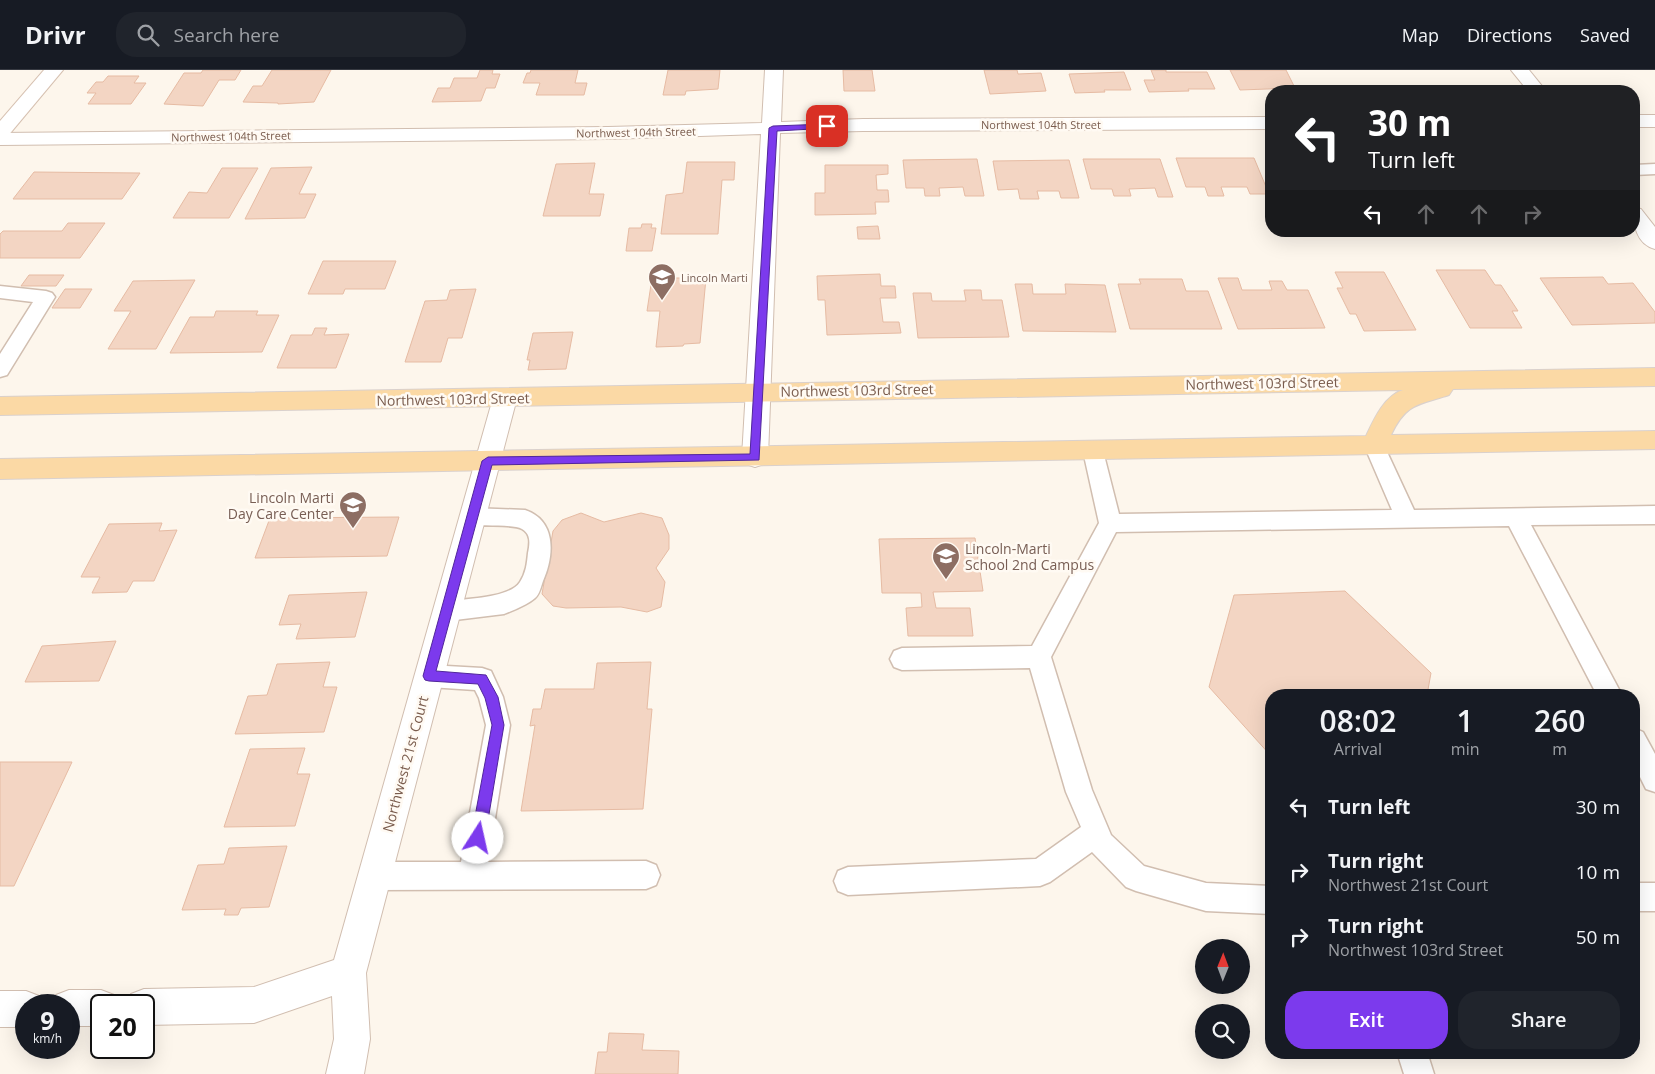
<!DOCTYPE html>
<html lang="en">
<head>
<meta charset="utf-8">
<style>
	:root { --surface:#171b24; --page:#20242c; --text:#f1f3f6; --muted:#9ea1a6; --line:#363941; --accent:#7c3aed }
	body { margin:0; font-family:"Open Sans",sans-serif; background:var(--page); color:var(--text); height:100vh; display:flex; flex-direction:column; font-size:19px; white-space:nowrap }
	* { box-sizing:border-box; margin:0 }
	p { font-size:16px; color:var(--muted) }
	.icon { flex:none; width:28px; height:28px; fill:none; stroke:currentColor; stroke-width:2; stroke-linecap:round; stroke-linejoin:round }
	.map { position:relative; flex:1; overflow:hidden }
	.details { position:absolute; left:1265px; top:619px; width:375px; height:370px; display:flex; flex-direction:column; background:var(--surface); border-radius:20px; box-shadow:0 5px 20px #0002 }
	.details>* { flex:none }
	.hud { position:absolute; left:1265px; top:15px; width:375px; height:152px; border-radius:20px; box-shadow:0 5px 20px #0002; background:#202124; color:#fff; overflow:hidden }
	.needle { width:32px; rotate:1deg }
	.tools { position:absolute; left:1195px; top:869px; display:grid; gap:10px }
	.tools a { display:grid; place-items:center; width:55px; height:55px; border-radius:50%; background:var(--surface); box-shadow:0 5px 20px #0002; font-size:25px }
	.speed { position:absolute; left:15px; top:924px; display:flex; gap:10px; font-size:25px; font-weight:700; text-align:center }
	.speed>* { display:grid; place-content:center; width:65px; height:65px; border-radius:50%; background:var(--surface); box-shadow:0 5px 20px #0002; line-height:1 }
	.speed small { font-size:12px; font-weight:400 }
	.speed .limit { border:2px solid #111; border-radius:8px; background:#fff; color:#111 }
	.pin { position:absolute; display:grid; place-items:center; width:42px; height:42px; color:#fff; margin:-21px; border-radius:10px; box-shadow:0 2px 8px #0006 }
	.me { position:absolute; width:55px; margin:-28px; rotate:10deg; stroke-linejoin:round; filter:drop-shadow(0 0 4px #0008) }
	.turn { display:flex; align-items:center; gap:18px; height:105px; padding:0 20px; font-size:22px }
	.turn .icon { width:65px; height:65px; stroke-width:2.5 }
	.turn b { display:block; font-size:35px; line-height:42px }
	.lanes { display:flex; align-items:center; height:48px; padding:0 20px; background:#0003; justify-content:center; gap:25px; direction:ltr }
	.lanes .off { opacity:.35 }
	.eta { display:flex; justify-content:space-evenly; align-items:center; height:85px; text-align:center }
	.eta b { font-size:30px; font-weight:600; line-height:35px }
	.cta { display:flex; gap:10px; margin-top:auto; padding:10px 20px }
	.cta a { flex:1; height:58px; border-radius:20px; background:var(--accent); color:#fff; font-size:20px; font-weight:600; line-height:58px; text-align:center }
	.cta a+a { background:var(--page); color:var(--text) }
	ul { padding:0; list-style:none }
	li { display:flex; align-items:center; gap:15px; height:65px; padding:0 20px }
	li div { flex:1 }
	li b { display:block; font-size:19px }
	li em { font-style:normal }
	header { display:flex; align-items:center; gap:30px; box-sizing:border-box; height:70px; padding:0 25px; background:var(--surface); border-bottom:1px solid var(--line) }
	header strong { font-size:24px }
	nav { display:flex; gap:28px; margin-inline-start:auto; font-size:18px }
	.search { width:350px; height:45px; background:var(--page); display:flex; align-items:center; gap:12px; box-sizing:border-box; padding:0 18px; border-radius:20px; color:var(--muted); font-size:19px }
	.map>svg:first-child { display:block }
	.building { fill:#f3d5c3; stroke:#e6bba3 }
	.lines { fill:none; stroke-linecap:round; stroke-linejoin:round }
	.lane-casing { stroke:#d1beb0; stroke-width:3 }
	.street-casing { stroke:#d1beb0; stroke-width:2 }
	.secondary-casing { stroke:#d6c0b0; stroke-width:2 }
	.primary-casing { stroke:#dad1cd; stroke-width:2 }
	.lane { fill:#fff; fill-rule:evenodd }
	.street { fill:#fff; fill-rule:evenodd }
	.secondary { fill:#fff; fill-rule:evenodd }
	.primary { fill:#fbd9a5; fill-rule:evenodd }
	.route { fill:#7c3aed; stroke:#51269a }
	.labels { text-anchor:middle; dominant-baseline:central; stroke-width:5; stroke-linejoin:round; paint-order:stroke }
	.far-street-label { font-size:11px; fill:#7a5c4d; stroke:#fffaf3 }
	.far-education-label { font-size:11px; fill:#785e54; stroke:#fffaf3; text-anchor:start }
	.street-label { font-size:14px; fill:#7a5c4d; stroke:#fffaf3 }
	.education-label { font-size:14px; fill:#785e54; stroke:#fffaf3; text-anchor:end }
</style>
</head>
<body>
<header>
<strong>Drivr</strong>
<div class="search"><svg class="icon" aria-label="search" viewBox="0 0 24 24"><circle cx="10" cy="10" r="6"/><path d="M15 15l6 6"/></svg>Search here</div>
<nav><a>Map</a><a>Directions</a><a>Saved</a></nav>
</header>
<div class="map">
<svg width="1655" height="1004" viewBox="0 0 1655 1004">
	<rect width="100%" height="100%" fill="#fdf6ec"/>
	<!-- building -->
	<path class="building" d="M 203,0 L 241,0 L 235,10 L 219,10 L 203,36 L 164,34 L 184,3 L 201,3 Z
		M 272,0 L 331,0 L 314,32 L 278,34 L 278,33 L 243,32 L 253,16 L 262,16 Z
		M 480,0 L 493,0 L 492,4 L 500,4 L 495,18 L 486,18 L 481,31 L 432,32 L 438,18 L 450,18 L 454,8 L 477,8 Z
		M 531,0 L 578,0 L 575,13 L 587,13 L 584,25 L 536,25 L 540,13 L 523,13 L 527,3 L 530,3 Z
		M 668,0 L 720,0 L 718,19 L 686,21 L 685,25 L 663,25 Z
		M 843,0 L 872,0 L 875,21 L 844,21 Z
		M 984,0 L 1017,0 L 1018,4 L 1041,3 L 1046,21 L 990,24 Z
		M 1151,0 L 1166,0 L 1166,2 L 1207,2 L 1215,19 L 1188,19 L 1189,21 L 1149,22 L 1144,10 L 1155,10 Z
		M 1230,0 L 1286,0 L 1295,18 L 1240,20 Z
		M 1124,2 L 1131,20 L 1104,20 L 1105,22 L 1075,23 L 1069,4 Z
		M 108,6 L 139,6 L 134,13 L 146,13 L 131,34 L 88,34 L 96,23 L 87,23 L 96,12 L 103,12 Z
		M 1176,88 L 1254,88 L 1269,124 L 1250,124 L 1247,117 L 1221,117 L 1224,126 L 1208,126 L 1205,117 L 1186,117 Z
		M 977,89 L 984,126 L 965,126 L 963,117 L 939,118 L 940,126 L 925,126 L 924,118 L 906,118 L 903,90 Z
		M 1083,89 L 1160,89 L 1173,127 L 1158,127 L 1155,118 L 1129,119 L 1131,126 L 1114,126 L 1112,119 L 1091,119 Z
		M 1069,90 L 1079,128 L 1061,128 L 1059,121 L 1037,121 L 1039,129 L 1020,129 L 1018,119 L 998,120 L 993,91 Z
		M 687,92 L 735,92 L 734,110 L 722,110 L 718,164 L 661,164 L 666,125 L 683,123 Z
		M 595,93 L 589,124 L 604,124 L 600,146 L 543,146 L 556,94 Z
		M 825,95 L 888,95 L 888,104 L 876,105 L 877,120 L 888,120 L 889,132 L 875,132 L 876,144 L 815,145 L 815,123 L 825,123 Z
		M 312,97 L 299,124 L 316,124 L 305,148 L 245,149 L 271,98 Z
		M 222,98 L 258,98 L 229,148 L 173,148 L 189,122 L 207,123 Z
		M 34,102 L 140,103 L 122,129 L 13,129 Z
		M 68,153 L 105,153 L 80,188 L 0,188 L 0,164 L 3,161 L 62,161 Z
		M 642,154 L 652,154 L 651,158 L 656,158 L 652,181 L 626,181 L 629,158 L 641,158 Z
		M 878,156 L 880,169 L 858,169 L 857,157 Z
		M 323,191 L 396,191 L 385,219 L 345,219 L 343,224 L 308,224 Z
		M 1436,200 L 1485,200 L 1495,215 L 1501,215 L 1518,241 L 1512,241 L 1522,258 L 1470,258 Z
		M 1335,202 L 1384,202 L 1416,260 L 1364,261 L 1356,244 L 1350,244 L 1337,218 L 1343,218 Z
		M 880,204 L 881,216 L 895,216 L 896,228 L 880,228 L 883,252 L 899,252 L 901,263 L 827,265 L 825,230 L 818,230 L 817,206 Z
		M 29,205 L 64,205 L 56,216 L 21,216 Z
		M 1603,207 L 1608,214 L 1633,213 L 1655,242 L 1655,253 L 1572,255 L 1540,208 Z
		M 652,208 L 706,208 L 700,273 L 684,274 L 683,276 L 656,277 L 660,241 L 647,241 Z
		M 1218,208 L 1238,208 L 1242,220 L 1272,220 L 1269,211 L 1282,211 L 1287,220 L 1308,220 L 1325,258 L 1238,259 Z
		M 1139,209 L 1182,209 L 1186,221 L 1208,221 L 1222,259 L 1130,259 L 1118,214 L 1141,214 Z
		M 195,210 L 156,279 L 108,279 L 131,241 L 114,241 L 133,211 Z
		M 1015,214 L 1032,214 L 1033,224 L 1066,224 L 1065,214 L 1105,215 L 1116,262 L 1023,261 Z
		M 65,219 L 92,219 L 80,238 L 52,238 Z
		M 476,219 L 462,268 L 448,268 L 441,292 L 405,292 L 425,231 L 447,230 L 450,220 Z
		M 964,220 L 981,220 L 982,230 L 1002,230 L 1009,267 L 918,268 L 913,223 L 931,223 L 932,231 L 966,231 Z
		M 216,241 L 258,241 L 256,245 L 279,245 L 262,282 L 170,283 L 190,247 L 214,247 Z
		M 315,258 L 327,258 L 324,265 L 349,264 L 336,298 L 277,298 L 291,265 L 312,265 Z
		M 573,262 L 566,299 L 528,300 L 530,290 L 527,290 L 533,263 Z
		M 581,443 L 604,452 L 641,443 L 662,448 L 669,465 L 669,479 L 656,498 L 665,512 L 661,537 L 647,542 L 621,537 L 566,538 L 553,536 L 542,524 L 553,461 L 562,450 Z
		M 399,447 L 387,486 L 255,488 L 270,448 Z
		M 162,453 L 159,461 L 177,460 L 154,511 L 133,511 L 127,522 L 92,523 L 100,507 L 81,507 L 109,454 Z
		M 975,468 L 983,521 L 933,522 L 936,538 L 970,538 L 973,566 L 908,566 L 906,538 L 922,537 L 921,523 L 882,523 L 879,469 Z
		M 1345,521 L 1431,603 L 1427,625 L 1271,625 L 1271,686 L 1209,617 L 1234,525 Z
		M 367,522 L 355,567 L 296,569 L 301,554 L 279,555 L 289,525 Z
		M 116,571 L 99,611 L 25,612 L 42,576 Z
		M 330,592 L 323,617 L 337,617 L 324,662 L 235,664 L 248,626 L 267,625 L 277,594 Z
		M 651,592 L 647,639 L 652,639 L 643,739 L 521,741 L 535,655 L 530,656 L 533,639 L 541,639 L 545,619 L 594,619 L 597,593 Z
		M 305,678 L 297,704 L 310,704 L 295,756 L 224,757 L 250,679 Z
		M 0,692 L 72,692 L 14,816 L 0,816 Z
		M 287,776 L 269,837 L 241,838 L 238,845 L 224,845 L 226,839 L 182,840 L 198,795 L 224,794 L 229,778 Z
		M 609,963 L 644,964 L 642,980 L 679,981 L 678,1004 L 595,1004 L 598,982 L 607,982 Z"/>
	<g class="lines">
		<!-- lane casing -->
		<g class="lane-casing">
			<path id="lane" d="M 1655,94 L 1655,104 L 1634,105 L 1634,95 Z
				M 0,216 L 46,221 L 52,223 L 55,227 L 7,305 L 0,307 L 0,284 L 33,232 L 0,228 Z
				M 1374,367 L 1381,369 L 1414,440 L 1655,436 L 1655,454 L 1531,455 L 1622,625 L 1597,625 L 1509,456 L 1116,462 L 1051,587 L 1092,720 L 1111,765 L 1144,796 L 1206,813 L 1271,816 L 1271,844 L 1206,841 L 1136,821 L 1126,817 L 1092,782 L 1050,812 L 1040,816 L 848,825 L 838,821 L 834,811 L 838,801 L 848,797 L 1036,789 L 1081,757 L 1066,722 L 1030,598 L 902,600 L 894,597 L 890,589 L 894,581 L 902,578 L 1032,576 L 1099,453 L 1083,381 L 1086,375 L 1093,373 L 1100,375 L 1103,381 L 1119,444 L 1392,440 L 1364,375 L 1367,369 Z
				M 472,438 L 525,440 C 557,451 554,486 543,511 C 541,517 539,525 535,528 C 527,535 514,540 504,544 L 447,551 L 439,548 L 435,541 L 439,534 L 447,531 C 465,529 510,528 520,512 C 526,503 527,493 528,483 C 530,473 531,464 522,459 C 512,453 479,458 464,453 L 461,447 L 464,441 Z
				M 429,595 L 482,598 L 491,601 L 503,627 L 510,655 L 488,792 L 646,791 L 656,795 L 660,805 L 656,815 L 646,819 L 375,820 L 365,816 L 361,806 L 365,796 L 375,792 L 461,792 L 486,655 L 479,628 L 475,620 L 429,617 L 420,614 L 417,606 L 420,598 Z
				M 1634,658 L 1643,662 L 1655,684 L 1655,722 L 1646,719 L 1634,695 Z
				M 1634,813 L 1655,813 L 1655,841 L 1634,841 Z
				M 1397,982 L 1427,982 L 1434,1004 L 1404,1004 Z"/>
		</g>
		<!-- street casing -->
		<g class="street-casing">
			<path id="street" d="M 765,0 L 783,0 L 781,52 L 863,49 L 1271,47 L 1271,59 L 863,61 L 780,63 L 768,387 L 764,394 L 755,397 L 746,394 L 742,387 L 761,64 L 608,69 L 0,75 L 0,63 L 608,57 L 762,53 Z
				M 1511,0 L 1529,0 L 1546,21 L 1528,21 Z
				M 1634,45 L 1655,45 L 1655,57 L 1634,57 Z
				M 1634,138 L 1641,139 L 1655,157 L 1655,179 C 1636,174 1633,154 1634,138 Z
				M 505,319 L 514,322 L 517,328 L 366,903 L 370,969 L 364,1004 L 326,1004 L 334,969 L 332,926 L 254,953 L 144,955 L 144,935 L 127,935 L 131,924 L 144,919 L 254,917 L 334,890 L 493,328 L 496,322 Z
				M 69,920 L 101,920 L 114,925 L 118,935 L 101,935 L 101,956 L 69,956 L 69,935 L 52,935 L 56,925 Z
				M 0,921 L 26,921 L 39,926 L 42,935 L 26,935 L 26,957 L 0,957 Z"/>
		</g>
		<!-- secondary casing -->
		<g class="secondary-casing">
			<path id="secondary" d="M 44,0 L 63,0 L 7,67 L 0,69 L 0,51 Z"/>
		</g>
		<!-- primary casing -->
		<g class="primary-casing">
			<path id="primary" d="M 1655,298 L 1655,316 L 1453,319 L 1449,325 C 1418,335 1406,333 1391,365 L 1655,361 L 1655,379 L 0,409 L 0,389 L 1366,366 C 1374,349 1384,326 1403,320 L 0,345 L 0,327 Z"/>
		</g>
		<!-- lane -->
		<use href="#lane" class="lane"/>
		<!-- street -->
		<use href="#street" class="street"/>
		<!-- secondary -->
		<use href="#secondary" class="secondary"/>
		<!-- primary -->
		<use href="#primary" class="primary"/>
	</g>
	<!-- route -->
	<path class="route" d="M 827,54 L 830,55 L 830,58 L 777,61 L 759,390 L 492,395 L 436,601 L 486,605 L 498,627 L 504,655 L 485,768 L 483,773 L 478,775 L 473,773 L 471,768 L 492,655 L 485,628 L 478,614 L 429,611 L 425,610 L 423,606 L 482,391 L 488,387 L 750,384 L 769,58 L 773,56 Z"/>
	<!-- icons -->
	<defs>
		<g id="school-pin" transform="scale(1.4375)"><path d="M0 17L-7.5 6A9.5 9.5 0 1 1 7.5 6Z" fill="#8d6e63" stroke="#fffaf3"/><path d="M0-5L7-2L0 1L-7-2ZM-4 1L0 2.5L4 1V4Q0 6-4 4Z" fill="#fff"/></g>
	</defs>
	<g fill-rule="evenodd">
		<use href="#school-pin" x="662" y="207"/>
		<use href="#school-pin" x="353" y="435"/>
		<use href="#school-pin" x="946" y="486"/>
	</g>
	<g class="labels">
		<!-- far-street labels -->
		<g class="far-street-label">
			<text x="1041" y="54">Northwest 104th Street</text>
			<text transform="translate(636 62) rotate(-1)">Northwest 104th Street</text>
			<text transform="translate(231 66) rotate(-1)">Northwest 104th Street</text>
		</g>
		<!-- far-education labels -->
		<g class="far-education-label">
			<text x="681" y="207">Lincoln Marti</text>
		</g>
		<!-- street labels -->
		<g class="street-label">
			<text transform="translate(1262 313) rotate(-1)">Northwest 103rd Street</text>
			<text transform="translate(857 320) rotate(-1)">Northwest 103rd Street</text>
			<text transform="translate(453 329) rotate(-1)">Northwest 103rd Street</text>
			<text transform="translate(405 694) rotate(-75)">Northwest 21st Court</text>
		</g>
		<!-- education labels -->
		<g class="education-label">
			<text x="334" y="427">Lincoln Marti<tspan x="334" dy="16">Day Care Center</tspan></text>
			<text x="965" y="478" text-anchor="start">Lincoln-Marti<tspan x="965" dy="16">School 2nd Campus</tspan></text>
		</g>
	</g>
</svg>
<div class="tools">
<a><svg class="needle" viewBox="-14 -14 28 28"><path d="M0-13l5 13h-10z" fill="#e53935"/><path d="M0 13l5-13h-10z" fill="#9ea1a6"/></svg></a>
<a><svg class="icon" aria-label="search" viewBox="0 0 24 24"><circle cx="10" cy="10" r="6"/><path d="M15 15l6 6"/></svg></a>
</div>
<div class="speed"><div>9<small>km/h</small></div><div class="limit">20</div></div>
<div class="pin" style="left:827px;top:56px;background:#d93025"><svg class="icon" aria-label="arrive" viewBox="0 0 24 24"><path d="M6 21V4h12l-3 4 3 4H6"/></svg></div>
<svg class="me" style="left:478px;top:768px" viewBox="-20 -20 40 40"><circle r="19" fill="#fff"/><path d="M0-13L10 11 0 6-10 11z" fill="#7c3aed"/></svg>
<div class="hud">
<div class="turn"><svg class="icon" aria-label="left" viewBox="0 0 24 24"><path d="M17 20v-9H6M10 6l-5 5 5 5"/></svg><div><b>30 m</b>Turn left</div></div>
<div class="lanes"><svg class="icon" aria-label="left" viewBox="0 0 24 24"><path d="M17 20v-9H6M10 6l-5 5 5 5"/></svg><svg class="icon off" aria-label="ahead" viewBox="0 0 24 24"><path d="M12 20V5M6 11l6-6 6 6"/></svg><svg class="icon off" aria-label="ahead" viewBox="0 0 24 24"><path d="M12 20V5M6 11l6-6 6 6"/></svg><svg class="icon off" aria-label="right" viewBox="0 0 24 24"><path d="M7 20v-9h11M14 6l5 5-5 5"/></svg></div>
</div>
<section class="details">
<div class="eta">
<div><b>08:02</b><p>Arrival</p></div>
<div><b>1</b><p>min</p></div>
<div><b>260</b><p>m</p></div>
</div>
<ul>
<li><svg class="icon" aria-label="left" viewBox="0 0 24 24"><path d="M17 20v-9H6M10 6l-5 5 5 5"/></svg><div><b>Turn left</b></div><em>30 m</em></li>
<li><svg class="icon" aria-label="right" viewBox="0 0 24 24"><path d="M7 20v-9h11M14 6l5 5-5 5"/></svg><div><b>Turn right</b><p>Northwest 21st Court</p></div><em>10 m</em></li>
<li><svg class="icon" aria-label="right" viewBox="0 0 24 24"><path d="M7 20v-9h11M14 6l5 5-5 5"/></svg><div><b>Turn right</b><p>Northwest 103rd Street</p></div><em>50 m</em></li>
</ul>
<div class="cta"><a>Exit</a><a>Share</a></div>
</section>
</div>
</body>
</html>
